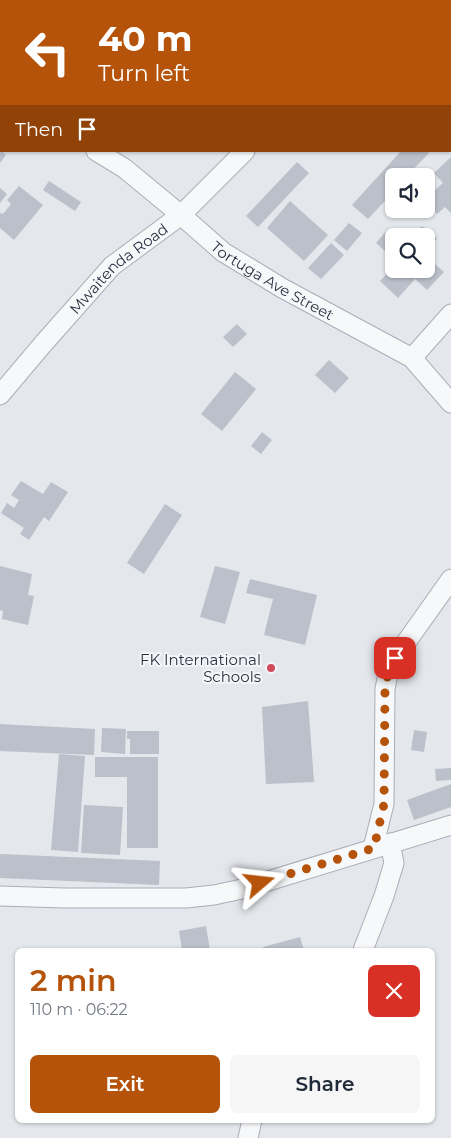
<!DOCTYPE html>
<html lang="en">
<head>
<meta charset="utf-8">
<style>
	:root { --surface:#fff; --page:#f6f6f7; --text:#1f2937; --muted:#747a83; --accent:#b45309 }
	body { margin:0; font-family:Montserrat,sans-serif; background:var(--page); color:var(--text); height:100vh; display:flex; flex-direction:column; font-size:19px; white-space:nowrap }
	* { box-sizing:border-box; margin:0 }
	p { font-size:16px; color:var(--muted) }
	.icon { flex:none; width:28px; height:28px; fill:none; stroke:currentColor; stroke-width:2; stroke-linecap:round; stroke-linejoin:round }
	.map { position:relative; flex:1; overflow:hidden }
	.sheet { position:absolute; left:15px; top:948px; width:420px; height:175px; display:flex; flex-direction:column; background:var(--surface); border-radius:8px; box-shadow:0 1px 4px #0004 }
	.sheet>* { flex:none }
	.guide { position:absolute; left:0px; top:0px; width:451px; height:152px; box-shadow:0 1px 4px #0004; background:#b45309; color:#fff; overflow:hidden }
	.tools { position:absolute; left:385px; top:168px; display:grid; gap:10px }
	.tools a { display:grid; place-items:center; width:50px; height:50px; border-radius:8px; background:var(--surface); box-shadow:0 1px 4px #0004; font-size:25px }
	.pin { position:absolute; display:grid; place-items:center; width:42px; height:42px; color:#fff; margin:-21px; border-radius:10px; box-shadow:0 2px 8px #0006 }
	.me { position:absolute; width:55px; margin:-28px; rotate:73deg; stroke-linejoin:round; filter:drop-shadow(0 0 4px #0008) }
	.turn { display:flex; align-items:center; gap:18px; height:105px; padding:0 15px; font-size:22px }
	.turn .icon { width:65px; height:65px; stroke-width:2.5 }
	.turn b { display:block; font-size:35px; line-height:42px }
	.then { display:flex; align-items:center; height:48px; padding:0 15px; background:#0003; gap:10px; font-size:19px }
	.round { display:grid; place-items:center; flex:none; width:52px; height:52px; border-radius:8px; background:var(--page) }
	.head { display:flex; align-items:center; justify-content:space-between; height:85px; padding:0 15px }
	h1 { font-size:30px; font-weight:600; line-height:38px; color:var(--accent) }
	.cta { display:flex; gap:10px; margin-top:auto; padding:10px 15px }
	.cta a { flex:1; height:58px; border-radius:8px; background:var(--accent); color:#fff; font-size:20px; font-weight:600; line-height:58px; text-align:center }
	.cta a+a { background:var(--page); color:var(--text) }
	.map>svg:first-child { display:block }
	.building { fill:#bbc0ca }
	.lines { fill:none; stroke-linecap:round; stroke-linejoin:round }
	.street-casing { stroke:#a9aeb7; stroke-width:21 }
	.street { stroke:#f7f8fa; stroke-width:19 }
	.route { stroke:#b45309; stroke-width:9; stroke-dasharray:0 16.2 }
	.poi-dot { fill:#d1495b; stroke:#f4f6f9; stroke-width:2 }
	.labels { text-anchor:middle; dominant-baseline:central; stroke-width:4; stroke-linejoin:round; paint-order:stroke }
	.street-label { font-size:15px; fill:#2b3445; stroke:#f4f6f9 }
	.poi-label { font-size:15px; fill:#2b3445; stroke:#f4f6f9; text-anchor:end }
</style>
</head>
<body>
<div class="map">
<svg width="451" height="1138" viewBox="0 0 451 1138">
	<rect width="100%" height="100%" fill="#e4e7ec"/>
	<!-- building -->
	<path class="building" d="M 0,150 L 6,155 L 0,163 Z
		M 401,151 L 427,151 L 429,153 L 407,176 L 394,176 L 394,191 L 368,219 L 352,205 Z
		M 451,157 L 451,213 L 445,207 L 437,214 L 426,201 L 426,198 L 443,183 L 434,173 Z
		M 297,162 L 309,173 L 258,227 L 246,216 Z
		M 49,181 L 81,202 L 75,211 L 43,190 Z
		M 19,186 L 43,205 L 14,240 L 0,228 L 0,213 L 3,214 L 11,204 L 7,200 Z
		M 0,188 L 7,194 L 0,203 Z
		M 290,201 L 328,235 L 304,261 L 267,228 Z
		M 349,223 L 362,233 L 347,251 L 334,240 Z
		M 422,226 L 437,239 L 426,250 L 426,236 L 412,236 Z
		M 388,229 L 396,236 L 394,236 L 394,259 L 376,243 Z
		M 331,243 L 344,255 L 321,279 L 308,268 Z
		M 426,256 L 444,272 L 427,290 L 415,279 L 398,298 L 380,281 L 394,266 L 394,269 L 426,269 Z
		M 237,324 L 247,334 L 233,347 L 223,337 Z
		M 329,360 L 349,378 L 335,393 L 315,375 Z
		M 235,372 L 256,389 L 222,431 L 201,414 Z
		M 262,432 L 272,440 L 261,454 L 251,446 Z
		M 21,481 L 43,494 L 51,482 L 68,492 L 49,521 L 44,517 L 29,540 L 20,534 L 24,528 L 1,513 L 7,503 L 14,508 L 19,500 L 11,495 Z
		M 165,504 L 182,515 L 144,574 L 127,563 Z
		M 0,566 L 32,574 L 28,595 L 34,596 L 28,625 L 2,619 L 3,611 L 0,610 Z
		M 215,566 L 240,572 L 225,624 L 200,617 Z
		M 250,579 L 317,595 L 305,645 L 264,635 L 273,599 L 246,593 Z
		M 308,701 L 314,782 L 266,784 L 262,707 Z
		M 0,724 L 95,729 L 94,755 L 0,751 Z
		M 102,728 L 126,729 L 125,754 L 101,752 Z
		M 414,730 L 427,732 L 424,752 L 411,750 Z
		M 127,731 L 159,731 L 159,754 L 130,754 L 130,739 L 127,739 Z
		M 59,754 L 85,756 L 78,852 L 51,850 Z
		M 95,757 L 158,757 L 158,848 L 127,848 L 127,777 L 95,777 Z
		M 451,768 L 451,780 L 436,781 L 435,769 Z
		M 451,784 L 451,807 L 414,820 L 407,800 Z
		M 84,805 L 123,807 L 120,855 L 81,853 Z
		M 0,854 L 160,861 L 159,885 L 0,878 Z
		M 206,926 L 210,950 L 182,950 L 179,931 Z
		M 300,937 L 304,950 L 264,950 L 263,947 Z"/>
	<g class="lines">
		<!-- street casing -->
		<g class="street-casing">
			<g id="street">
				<path d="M 58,1 L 59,0"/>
				<path d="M 392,1 L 393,0"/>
				<path d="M 0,14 L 1,47"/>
				<path d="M 0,95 L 1,95"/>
				<path id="s1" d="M 96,151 L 124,168 L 181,215 L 223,252 L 282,288 L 412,358 L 451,403"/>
				<path d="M 412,358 L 451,314"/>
				<path id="s2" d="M 0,395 L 43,344 L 112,266 L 181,215 L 245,151"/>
				<path d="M 373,848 L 384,804 L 385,689 L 388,674 L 395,658 L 451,579"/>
				<path d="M 0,896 L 64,898 L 186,898 L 214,895 L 242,889 L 451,825"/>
				<path d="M 363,950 L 384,896 L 394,863 L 390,843"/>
				<path d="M 248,1138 L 252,1120"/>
			</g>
		</g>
		<!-- street -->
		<use href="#street" class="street"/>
	</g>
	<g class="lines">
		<!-- route -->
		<path class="route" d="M 260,883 L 374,848 L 384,804 L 385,689 L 388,674 L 395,658"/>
	</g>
	<!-- markers -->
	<circle class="poi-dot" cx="271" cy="668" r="5"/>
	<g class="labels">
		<!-- street labels -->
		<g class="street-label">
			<text stroke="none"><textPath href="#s2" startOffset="174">Mwaitenda Road</textPath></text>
			<text stroke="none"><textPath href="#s1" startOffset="220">Tortuga Ave Street</textPath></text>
		</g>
		<!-- poi labels -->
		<g class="poi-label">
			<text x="261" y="659">FK International<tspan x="261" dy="17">Schools</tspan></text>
		</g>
	</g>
</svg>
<div class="tools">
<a><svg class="icon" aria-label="sound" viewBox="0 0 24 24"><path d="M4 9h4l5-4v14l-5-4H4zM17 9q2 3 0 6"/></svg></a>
<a><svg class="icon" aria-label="search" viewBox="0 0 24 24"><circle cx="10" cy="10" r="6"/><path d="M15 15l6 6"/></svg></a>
</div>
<div class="pin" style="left:395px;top:658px;background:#d93025"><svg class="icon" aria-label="arrive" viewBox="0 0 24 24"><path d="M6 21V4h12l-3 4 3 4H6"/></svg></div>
<svg class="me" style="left:260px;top:883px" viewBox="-20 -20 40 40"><path d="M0-17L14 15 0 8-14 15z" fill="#b45309" stroke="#fff" stroke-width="4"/></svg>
<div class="guide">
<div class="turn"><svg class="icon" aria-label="left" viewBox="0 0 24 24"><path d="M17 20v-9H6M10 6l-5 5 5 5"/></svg><div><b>40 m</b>Turn left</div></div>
<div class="then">Then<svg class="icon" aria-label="arrive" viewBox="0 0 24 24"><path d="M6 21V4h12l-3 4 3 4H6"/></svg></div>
</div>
<section class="sheet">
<div class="head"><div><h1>2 min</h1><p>110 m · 06:22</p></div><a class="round" style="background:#d93025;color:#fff"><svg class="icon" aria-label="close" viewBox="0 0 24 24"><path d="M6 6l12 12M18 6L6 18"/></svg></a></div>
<div class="cta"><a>Exit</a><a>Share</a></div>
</section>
</div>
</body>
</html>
